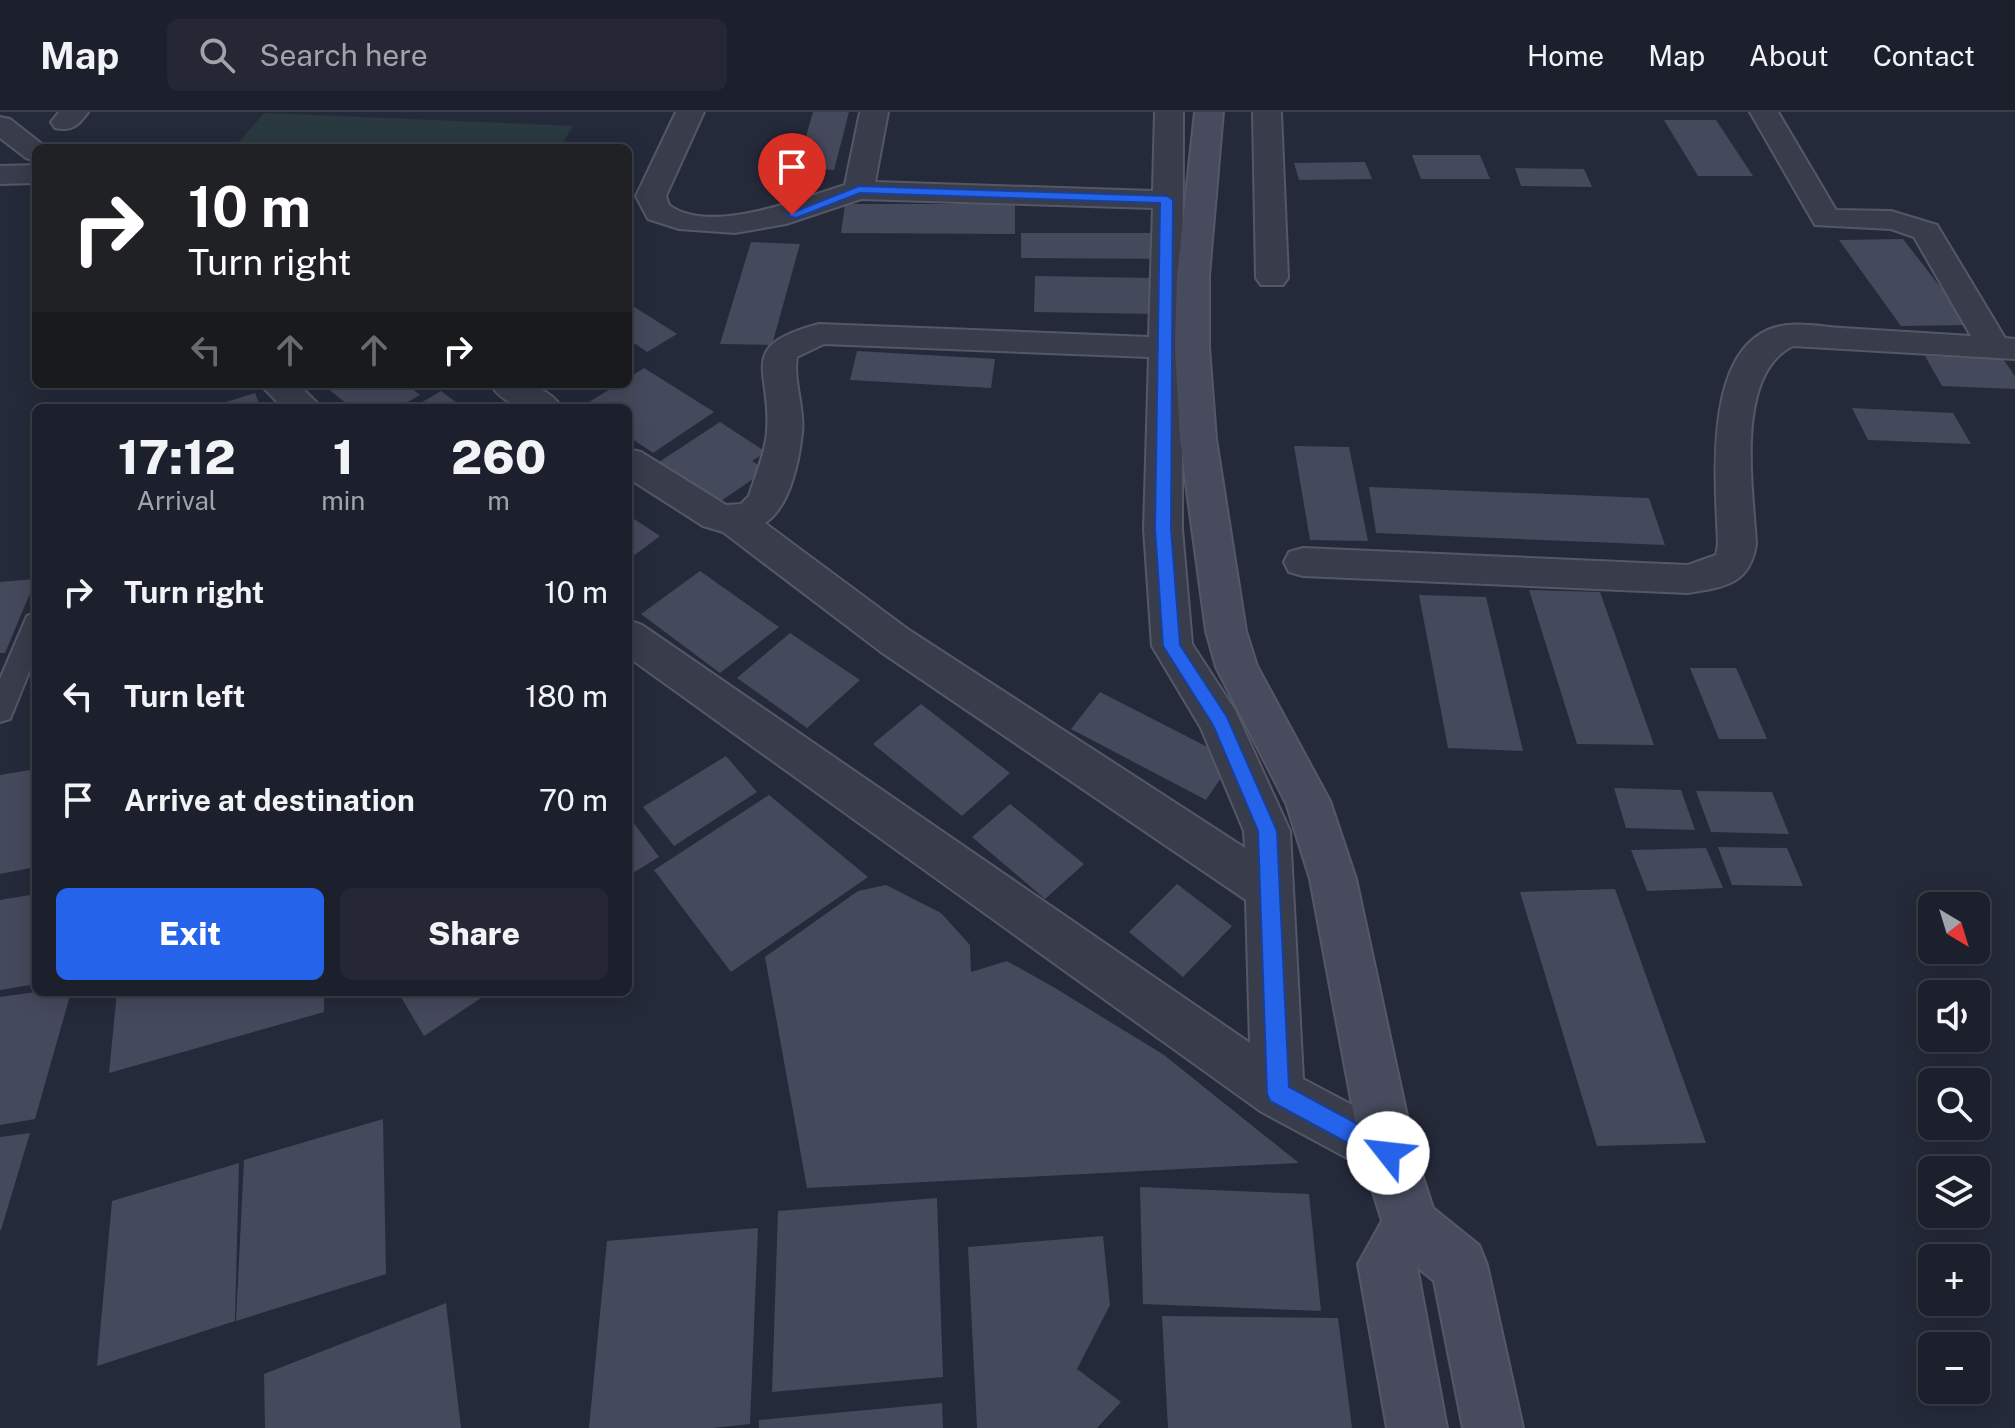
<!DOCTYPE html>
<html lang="en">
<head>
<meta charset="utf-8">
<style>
	:root { --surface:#1c202c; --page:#252834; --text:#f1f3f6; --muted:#a0a3a9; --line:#3a3e48; --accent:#2563eb }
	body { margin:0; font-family:"Public Sans",sans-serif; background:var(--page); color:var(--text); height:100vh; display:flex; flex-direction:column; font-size:30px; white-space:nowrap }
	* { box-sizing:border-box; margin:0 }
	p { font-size:26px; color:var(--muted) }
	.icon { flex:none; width:44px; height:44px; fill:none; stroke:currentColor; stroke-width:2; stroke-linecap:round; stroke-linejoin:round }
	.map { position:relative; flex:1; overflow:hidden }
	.sheet { position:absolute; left:32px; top:292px; width:600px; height:592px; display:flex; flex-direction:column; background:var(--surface); border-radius:12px; box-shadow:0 4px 20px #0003,0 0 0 2px var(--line) }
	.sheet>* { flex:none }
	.banner { position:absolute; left:32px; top:32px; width:600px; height:244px; border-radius:12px; box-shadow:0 4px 20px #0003,0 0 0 2px var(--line); background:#202124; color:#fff; overflow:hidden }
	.needle { width:52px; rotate:142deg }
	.buttons { position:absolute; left:1918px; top:780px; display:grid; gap:16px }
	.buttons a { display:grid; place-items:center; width:72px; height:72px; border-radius:12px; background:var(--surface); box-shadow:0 4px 20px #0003,0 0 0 2px var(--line); font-size:40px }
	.pin { position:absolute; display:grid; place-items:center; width:68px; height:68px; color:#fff; margin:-82px -34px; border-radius:50% 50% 50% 0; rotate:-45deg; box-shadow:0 0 8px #0007 }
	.pin .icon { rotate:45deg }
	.me { position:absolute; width:88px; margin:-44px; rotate:299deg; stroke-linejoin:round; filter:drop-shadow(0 0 6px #0008) }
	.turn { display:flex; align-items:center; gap:28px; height:168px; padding:0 24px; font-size:36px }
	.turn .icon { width:104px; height:104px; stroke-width:2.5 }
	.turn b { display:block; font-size:56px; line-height:68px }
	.lanes { display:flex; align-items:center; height:76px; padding:0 24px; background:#0003; justify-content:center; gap:40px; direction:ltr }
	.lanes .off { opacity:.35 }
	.eta { display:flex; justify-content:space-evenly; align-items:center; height:136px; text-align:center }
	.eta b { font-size:48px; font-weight:800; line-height:56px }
	.action { display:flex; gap:16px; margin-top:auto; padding:16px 24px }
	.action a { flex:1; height:92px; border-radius:12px; background:var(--accent); color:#fff; font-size:32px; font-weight:800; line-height:92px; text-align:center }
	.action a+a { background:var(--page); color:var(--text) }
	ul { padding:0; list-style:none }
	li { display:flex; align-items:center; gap:24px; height:104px; padding:0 24px }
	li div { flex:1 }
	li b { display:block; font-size:30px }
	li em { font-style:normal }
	header { display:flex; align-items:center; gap:48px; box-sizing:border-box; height:112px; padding:0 40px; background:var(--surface); border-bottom:2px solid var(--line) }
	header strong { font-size:38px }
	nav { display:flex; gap:44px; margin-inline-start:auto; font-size:28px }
	.search { width:560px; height:72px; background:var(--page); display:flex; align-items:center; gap:20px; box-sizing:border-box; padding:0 28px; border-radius:12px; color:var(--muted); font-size:30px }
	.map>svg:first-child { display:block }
	.green { fill:#2a393f }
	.building { fill:#45495c }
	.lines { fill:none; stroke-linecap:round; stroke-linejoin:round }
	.lane-casing { stroke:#545866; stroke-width:4 }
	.street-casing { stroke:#545866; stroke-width:4 }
	.secondary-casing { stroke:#545866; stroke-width:4 }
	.lane { fill:#393d4b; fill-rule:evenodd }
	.street { fill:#393d4b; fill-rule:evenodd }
	.secondary { fill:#474b5d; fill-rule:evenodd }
	.route { fill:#2563eb; stroke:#184099; stroke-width:2 }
</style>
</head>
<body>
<header>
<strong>Map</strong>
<div class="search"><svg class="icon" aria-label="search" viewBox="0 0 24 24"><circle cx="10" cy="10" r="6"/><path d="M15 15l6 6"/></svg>Search here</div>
<nav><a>Home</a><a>Map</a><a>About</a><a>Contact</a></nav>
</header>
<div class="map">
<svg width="2015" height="1316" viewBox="0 0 2015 1316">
	<rect width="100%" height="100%" fill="#252a3a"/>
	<!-- green -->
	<path class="green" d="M 264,1 L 573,14 L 560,36 L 234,36 Z"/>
	<!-- building -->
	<path class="building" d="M 813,0 L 849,0 L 834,58 L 797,56 Z
		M 1664,8 L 1716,8 L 1753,64 L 1698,64 Z
		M 1412,43 L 1480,43 L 1490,67 L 1421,67 Z
		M 1365,50 L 1372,67 L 1299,68 L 1294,51 Z
		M 1515,56 L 1584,57 L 1592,75 L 1521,74 Z
		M 845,92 L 1015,92 L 1015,122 L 841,121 Z
		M 1021,121 L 1175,121 L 1178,147 L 1021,146 Z
		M 1903,127 L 1970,213 L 1901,214 L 1839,128 Z
		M 751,130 L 800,132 L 772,233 L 720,232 Z
		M 1035,164 L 1153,166 L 1156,202 L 1034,200 Z
		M 628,191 L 677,222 L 647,240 L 628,227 Z
		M 857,239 L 995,247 L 991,276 L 850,268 Z
		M 1925,244 L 2003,247 L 2015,264 L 2015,277 L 1942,274 Z
		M 644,256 L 714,300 L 653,341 L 628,324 L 628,296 L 583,294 L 618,272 L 628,272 L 628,266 Z
		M 322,272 L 406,272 L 420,283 L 397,296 L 352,296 Z
		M 441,279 L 464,296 L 412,296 Z
		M 255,281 L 261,296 L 210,296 L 210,295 Z
		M 1852,296 L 1953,301 L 1971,332 L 1868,328 Z
		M 720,310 L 766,340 L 752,349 L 766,358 L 718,391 L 659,350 Z
		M 1294,334 L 1349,335 L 1368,429 L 1310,428 Z
		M 1369,375 L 1649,386 L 1665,433 L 1376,421 Z
		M 628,403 L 660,424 L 628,448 Z
		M 700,459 L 779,515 L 720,561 L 641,502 Z
		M 36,467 L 5,541 L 0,541 L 0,470 Z
		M 1529,478 L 1600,480 L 1654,633 L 1577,632 Z
		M 1419,483 L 1486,485 L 1523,639 L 1448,636 Z
		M 790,521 L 860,568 L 807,616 L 737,566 Z
		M 1690,556 L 1736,556 L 1767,627 L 1719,627 Z
		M 1100,580 L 1233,648 L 1206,688 L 1071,617 Z
		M 921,592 L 1010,661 L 962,704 L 873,632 Z
		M 726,644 L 757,680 L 674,734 L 643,695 Z
		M 36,657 L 36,755 L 0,762 L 0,663 Z
		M 1614,676 L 1681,678 L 1695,718 L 1626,716 Z
		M 1696,679 L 1772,680 L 1789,722 L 1711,720 Z
		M 769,683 L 868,765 L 731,860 L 654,758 Z
		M 1010,692 L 1084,752 L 1045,787 L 972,725 Z
		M 633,710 L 659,745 L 628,764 L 628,713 Z
		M 1718,735 L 1787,736 L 1803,774 L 1732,773 Z
		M 1706,736 L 1723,776 L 1647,779 L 1631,738 Z
		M 1177,772 L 1232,814 L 1183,865 L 1129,820 Z
		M 886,773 L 941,801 L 970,833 L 971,860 L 1007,849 L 1055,876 L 1164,943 L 1299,1051 L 807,1076 L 765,845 L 858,779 Z
		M 1615,777 L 1706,1031 L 1597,1034 L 1520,780 Z
		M 36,782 L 36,872 L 0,878 L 0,788 Z
		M 36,880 L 71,880 L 35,1007 L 0,1013 L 0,885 Z
		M 117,880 L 324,880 L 324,900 L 109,961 Z
		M 398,880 L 490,880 L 424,924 Z
		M 383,1007 L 386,1162 L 236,1209 L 244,1048 Z
		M 30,1021 L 1,1118 L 0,1118 L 0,1025 Z
		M 239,1051 L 235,1209 L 97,1254 L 112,1089 Z
		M 1140,1075 L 1309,1082 L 1321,1199 L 1143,1192 Z
		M 937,1086 L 943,1265 L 772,1280 L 778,1099 Z
		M 758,1116 L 750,1312 L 712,1316 L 589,1316 L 607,1129 Z
		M 1103,1124 L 1110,1193 L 1077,1257 L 1121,1290 L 1097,1316 L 977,1316 L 968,1135 Z
		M 446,1191 L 461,1316 L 265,1316 L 264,1262 Z
		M 1162,1204 L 1338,1206 L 1352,1316 L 1168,1316 Z
		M 942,1291 L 943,1316 L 759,1316 L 759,1308 Z"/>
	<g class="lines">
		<!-- lane casing -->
		<g class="lane-casing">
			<path id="lane" d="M 36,501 L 36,543 L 10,607 L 0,610 L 0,567 L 27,504 Z"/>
		</g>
		<!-- street casing -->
		<g class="street-casing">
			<path id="street" d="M 59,0 L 88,0 C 79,13 72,20 55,16 L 51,10 Z
				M 676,0 L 704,0 L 666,84 L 669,93 C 711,124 802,86 845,73 L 860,0 L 888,0 L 875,70 L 1153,79 L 1155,0 L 1183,0 L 1182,417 L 1192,532 L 1235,598 L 1290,719 L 1303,967 L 1407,1022 L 1415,1041 L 1407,1060 L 1388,1068 L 1260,999 L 628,545 L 628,508 L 642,513 L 1250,931 L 1246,788 L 881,540 L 723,420 L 703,414 L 628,366 L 628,337 L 641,340 L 726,393 L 741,392 L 749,384 C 755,364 766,340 767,319 C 772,258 734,234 819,212 L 1149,225 L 1153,96 L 861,87 L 786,112 L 735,121 L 679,117 L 648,107 L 636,84 ZM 824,232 L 1149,245 L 1144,417 L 1152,534 L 1201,616 L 1244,719 L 1245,736 L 909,518 L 765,411 C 790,395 799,349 802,321 C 805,296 793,271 797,245 Z
				M 1253,0 L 1281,0 L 1288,166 L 1283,173 L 1261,173 L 1256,166 Z
				M 1750,0 L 1778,0 L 1836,98 L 1891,99 L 1937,113 L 2005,226 L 2015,227 L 2015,247 L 1793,234 C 1734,263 1753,376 1756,432 C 1750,473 1724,475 1688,481 L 1303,464 L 1289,460 L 1284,450 L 1289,440 L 1303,436 L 1688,453 L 1716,443 L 1718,432 C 1716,371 1700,223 1787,213 C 1805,211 1825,215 1842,216 C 1885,219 1928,221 1971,224 L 1914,125 L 1891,117 L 1815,113 Z
				M 0,5 L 10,7 L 47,36 L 36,36 L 36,49 L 26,46 L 0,26 Z
				M 36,53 L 36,71 L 0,72 L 0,54 Z
				M 260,272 L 298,272 L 322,296 L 283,296 Z
				M 490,272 C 517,272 546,270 562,296 C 535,296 507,299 490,272 Z"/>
		</g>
		<!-- secondary casing -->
		<g class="secondary-casing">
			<path id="secondary" d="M 1195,0 L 1223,0 L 1209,164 L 1209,235 L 1216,327 L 1246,519 L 1257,554 L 1330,689 L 1356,767 L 1415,1041 L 1433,1096 L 1479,1133 L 1487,1153 L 1523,1316 L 1463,1316 L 1434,1169 L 1417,1155 L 1447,1316 L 1387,1316 L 1358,1152 L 1382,1109 L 1361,1041 L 1310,767 L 1286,691 L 1216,555 L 1206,519 L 1180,327 L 1175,235 L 1177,164 Z"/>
		</g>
		<!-- lane -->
		<use href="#lane" class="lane"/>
		<!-- street -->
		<use href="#street" class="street"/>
		<!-- secondary -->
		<use href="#secondary" class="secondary"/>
	</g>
	<!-- route -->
	<path class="route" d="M 859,74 L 1167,84 L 1173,88 L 1171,417 L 1180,533 L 1227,605 L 1277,719 L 1289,975 L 1396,1033 L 1399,1041 L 1396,1049 L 1388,1052 L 1381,1049 L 1270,989 L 1267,981 L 1258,719 L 1213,613 L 1163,534 L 1155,417 L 1160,91 L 860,81 L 796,106 L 786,103 Z"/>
</svg>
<div class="buttons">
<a><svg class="needle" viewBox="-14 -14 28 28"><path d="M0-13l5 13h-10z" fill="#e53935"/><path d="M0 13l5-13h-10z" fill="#a0a3a9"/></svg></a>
<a><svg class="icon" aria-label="sound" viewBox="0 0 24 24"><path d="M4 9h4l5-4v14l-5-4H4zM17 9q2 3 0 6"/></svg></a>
<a><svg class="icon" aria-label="search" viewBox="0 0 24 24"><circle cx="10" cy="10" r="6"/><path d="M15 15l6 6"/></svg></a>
<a><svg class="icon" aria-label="layers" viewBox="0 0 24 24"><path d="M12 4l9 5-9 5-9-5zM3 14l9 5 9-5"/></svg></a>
<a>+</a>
<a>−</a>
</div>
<div class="pin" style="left:792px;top:103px;background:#d93025"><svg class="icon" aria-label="arrive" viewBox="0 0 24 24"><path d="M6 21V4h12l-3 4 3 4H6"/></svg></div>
<svg class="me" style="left:1388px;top:1041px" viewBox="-20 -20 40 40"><circle r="19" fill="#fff"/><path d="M0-13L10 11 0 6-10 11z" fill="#2563eb"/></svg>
<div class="banner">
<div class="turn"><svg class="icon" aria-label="right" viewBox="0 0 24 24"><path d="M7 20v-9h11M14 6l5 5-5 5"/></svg><div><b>10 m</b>Turn right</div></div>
<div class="lanes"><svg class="icon off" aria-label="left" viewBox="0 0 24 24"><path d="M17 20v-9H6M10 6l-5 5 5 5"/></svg><svg class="icon off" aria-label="ahead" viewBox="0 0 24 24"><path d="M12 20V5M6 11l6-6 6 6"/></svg><svg class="icon off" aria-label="ahead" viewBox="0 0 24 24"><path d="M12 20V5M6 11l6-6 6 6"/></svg><svg class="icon" aria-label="right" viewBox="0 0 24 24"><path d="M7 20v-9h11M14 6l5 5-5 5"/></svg></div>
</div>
<section class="sheet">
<div class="eta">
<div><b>17:12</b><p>Arrival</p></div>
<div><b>1</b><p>min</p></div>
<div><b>260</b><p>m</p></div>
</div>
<ul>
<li><svg class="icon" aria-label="right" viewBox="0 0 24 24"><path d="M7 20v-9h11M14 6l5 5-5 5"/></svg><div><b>Turn right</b></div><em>10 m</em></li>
<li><svg class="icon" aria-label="left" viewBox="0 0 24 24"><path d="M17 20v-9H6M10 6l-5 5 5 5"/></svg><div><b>Turn left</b></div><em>180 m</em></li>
<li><svg class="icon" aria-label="arrive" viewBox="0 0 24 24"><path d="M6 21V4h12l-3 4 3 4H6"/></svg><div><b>Arrive at destination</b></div><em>70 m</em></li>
</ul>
<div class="action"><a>Exit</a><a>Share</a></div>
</section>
</div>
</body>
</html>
